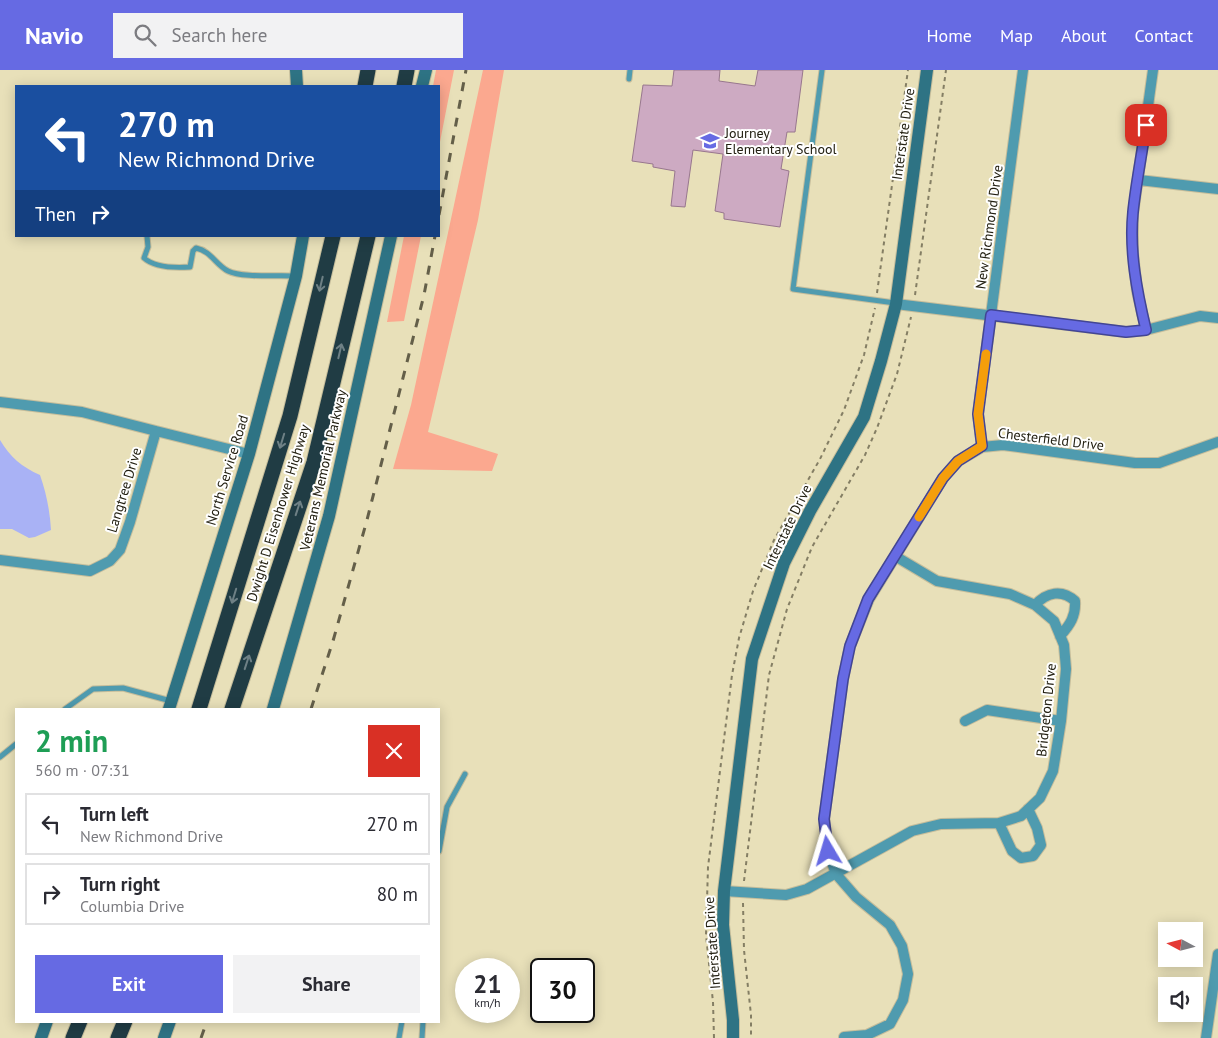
<!DOCTYPE html>
<html lang="en">
<head>
<meta charset="utf-8">
<style>
	:root { --surface:#fff; --page:#f2f2f3; --text:#2b2b33; --muted:#7c7c81; --line:#e1e1e2; --accent:#666ae3 }
	body { margin:0; font-family:"PT Sans",sans-serif; background:var(--page); color:var(--text); height:100vh; display:flex; flex-direction:column; font-size:19px; white-space:nowrap }
	* { box-sizing:border-box; margin:0 }
	p { font-size:16px; color:var(--muted) }
	.icon { flex:none; width:28px; height:28px; fill:none; stroke:currentColor; stroke-width:2; stroke-linecap:round; stroke-linejoin:round }
	.map { position:relative; flex:1; overflow:hidden }
	.sheet { position:absolute; left:15px; top:638px; width:425px; height:315px; display:flex; flex-direction:column; background:var(--surface); border-radius:0px; box-shadow:0 2px 12px #0003 }
	.sheet>* { flex:none }
	.guide { position:absolute; left:15px; top:15px; width:425px; height:152px; border-radius:0px; box-shadow:0 2px 12px #0003; background:#1a4fa0; color:#fff; overflow:hidden }
	.needle { width:32px; rotate:277deg }
	.controls { position:absolute; left:1158px; top:852px; display:grid; gap:10px }
	.controls a { display:grid; place-items:center; width:45px; height:45px; border-radius:0px; background:var(--surface); box-shadow:0 2px 12px #0003; font-size:25px }
	.speed { position:absolute; left:455px; top:888px; display:flex; gap:10px; font-size:25px; font-weight:700; text-align:center }
	.speed>* { display:grid; place-content:center; width:65px; height:65px; border-radius:50%; background:var(--surface); box-shadow:0 2px 12px #0003; line-height:1 }
	.speed small { font-size:12px; font-weight:400 }
	.speed .limit { border:2px solid #111; border-radius:8px; background:#fff; color:#111 }
	.pin { position:absolute; display:grid; place-items:center; width:42px; height:42px; color:#fff; margin:-21px; border-radius:10px; box-shadow:0 2px 8px #0006 }
	.me { position:absolute; width:55px; margin:-28px; rotate:353deg; stroke-linejoin:round; filter:drop-shadow(0 0 4px #0008) }
	.turn { display:flex; align-items:center; gap:18px; height:105px; padding:0 20px; font-size:22px }
	.turn .icon { width:65px; height:65px; stroke-width:2.5 }
	.turn b { display:block; font-size:35px; line-height:42px }
	.then { display:flex; align-items:center; height:48px; padding:0 20px; background:#0003; gap:10px; font-size:19px }
	.round { display:grid; place-items:center; flex:none; width:52px; height:52px; border-radius:0px; background:var(--page) }
	.overview { display:flex; align-items:center; justify-content:space-between; height:85px; padding:0 20px }
	h1 { font-size:30px; font-weight:600; line-height:38px; color:#1e9e55 }
	.button { display:flex; gap:10px; margin-top:auto; padding:10px 20px }
	.button a { flex:1; height:58px; border-radius:0px; background:var(--accent); color:#fff; font-size:20px; font-weight:600; line-height:58px; text-align:center }
	.button a+a { background:var(--page); color:var(--text) }
	ul { padding:0; list-style:none }
	li { display:flex; align-items:center; gap:15px; height:62px; margin:0 10px 8px; padding:0 10px; border:2px solid var(--line); border-radius:0px }
	li div { flex:1 }
	li b { display:block; font-size:19px }
	li em { font-style:normal }
	header { display:flex; align-items:center; gap:30px; box-sizing:border-box; height:70px; padding:0 25px; background:var(--accent); color:#fff }
	header strong { font-size:24px }
	nav { display:flex; gap:28px; margin-inline-start:auto; font-size:18px }
	.search { width:350px; height:45px; background:var(--page); display:flex; align-items:center; gap:12px; box-sizing:border-box; padding:0 18px; border-radius:0px; color:var(--muted); font-size:19px }
	.map>svg:first-child { display:block }
	.green { fill:#fba88f }
	.water { fill:#a9b2f5 }
	.building { fill:#cdaac2; stroke:#98778e }
	.lines { fill:none; stroke-linecap:round; stroke-linejoin:round }
	.lane-casing { stroke:#c5bd9b; stroke-width:7 }
	.street-casing { stroke:#c5bd9b; stroke-width:12 }
	.secondary-casing { stroke:#c5bd9b; stroke-width:14 }
	.highway-casing { stroke:#c5bd9b; stroke-width:17 }
	.path { stroke:#847e64; stroke-width:2; stroke-dasharray:4 4; stroke-linecap:butt }
	.lane { stroke:#4f9baf; stroke-width:5 }
	.street { stroke:#4f9baf; stroke-width:10 }
	.secondary { stroke:#2e7384; stroke-width:12 }
	.highway { stroke:#203c44; stroke-width:15 }
	.rail { stroke:#645f49; stroke-width:3; stroke-dasharray:9 9; stroke-linecap:butt }
	.oneway { stroke:#6e8085 }
	.route-casing { stroke:#424594; stroke-width:12 }
	.route { stroke:#666ae3; stroke-width:9 }
	.slow { stroke:#f59e0b; stroke-width:9 }
	.labels { text-anchor:middle; dominant-baseline:central; stroke-width:4; stroke-linejoin:round; paint-order:stroke }
	.poi-label { font-size:14px; fill:#232012; stroke:#fff; text-anchor:start }
	.street-label { font-size:14px; fill:#232012; stroke:#fff }
</style>
</head>
<body>
<header>
<strong>Navio</strong>
<div class="search"><svg class="icon" aria-label="search" viewBox="0 0 24 24"><circle cx="10" cy="10" r="6"/><path d="M15 15l6 6"/></svg>Search here</div>
<nav><a>Home</a><a>Map</a><a>About</a><a>Contact</a></nav>
</header>
<div class="map">
<svg width="1218" height="968" viewBox="0 0 1218 968">
	<rect width="100%" height="100%" fill="#e8e0b9"/>
	<!-- green -->
	<path class="green" d="M 436,0 L 454,0 L 439,77 L 439,16 L 433,16 Z
		M 483,0 L 504,0 L 478,150 L 428,362 L 498,384 L 492,401 L 393,399 L 411,335 Z
		M 404,166 L 421,166 L 404,251 L 387,252 Z"/>
	<!-- water -->
	<path class="water" d="M 0,370 C 10,387 22,397 40,405 C 46,422 50,441 51,460 L 35,467 L 29,468 L 12,459 L 0,459 Z"/>
	<!-- building -->
	<path class="building" d="M 674,0 L 720,0 L 719,11 L 755,16 L 758,0 L 803,0 L 795,62 L 787,62 L 781,99 L 789,101 L 780,157 L 724,149 L 724,143 L 715,141 L 723,84 L 693,80 L 685,137 L 671,136 L 675,101 L 653,97 L 653,94 L 632,91 L 643,15 L 672,16 Z"/>
	<g class="lines">
		<!-- lane casing -->
		<g class="lane-casing">
			<path id="lane" d="M 822,0 L 793,219 L 895,233
				M 629,9 L 630,0
				M 147,166 L 148,177 L 144,188 C 155,198 175,198 190,197 L 193,181 L 196,178 C 211,181 216,195 228,201 C 242,208 277,205 294,206
				M 65,639 L 93,619 L 123,618 L 171,631
				M 0,687 L 16,674
				M 439,781 L 447,737 L 465,704
				M 399,968 L 402,951
				M 422,968 L 423,951"/>
		</g>
		<!-- street casing -->
		<g class="street-casing">
			<path id="street" d="M 1139,110 L 1218,119
				M 896,234 L 1126,262 L 1146,260 L 1200,246 L 1218,248
				M 1146,260 L 1137,221 L 1133,183 L 1133,144 L 1153,0
				M 0,332 L 82,342 L 156,361 L 130,452 L 120,480 L 110,491 L 90,501 L 0,490
				M 156,361 L 249,384
				M 982,377 L 978,344 L 1023,0
				M 1035,535 C 1047,522 1062,519 1075,531 C 1076,546 1070,555 1060,566
				M 965,651 L 987,640 L 1061,651
				M 999,753 L 1012,781 L 1021,788 L 1033,786 L 1041,775 L 1037,758 L 1028,739
				M 724,821 L 786,825 L 807,819 L 912,761 L 941,754 L 999,753 L 1021,746 L 1040,728 L 1053,701 L 1061,651 L 1066,599 L 1064,575 L 1054,551 L 1035,535 L 1010,524 L 937,511 L 895,486
				M 844,967 L 867,965 L 890,954 L 903,930 L 908,904 L 902,876 L 890,855 L 856,827 L 836,804 L 828,781 L 824,749 L 843,609 L 850,576 L 869,529 L 943,408 L 958,391 L 982,377 L 1003,375 L 1135,393 L 1159,393 L 1218,372
				M 1206,968 L 1218,884"/>
		</g>
		<!-- secondary casing -->
		<g class="secondary-casing">
			<path id="secondary" d="M 296,0 L 297,16
				M 422,16 L 426,0
				M 169,639 L 249,384 L 296,206 L 303,166
				M 273,639 L 329,446 L 391,166
				M 41,968 L 47,951
				M 164,968 L 170,951
				M 733,968 L 733,950 L 723,855 L 724,821 L 752,589 L 784,493 L 810,441 L 864,347 L 881,291 L 896,234 L 927,0"/>
		</g>
		<!-- highway casing -->
		<g class="highway-casing">
			<path id="highway" d="M 365,16 L 368,0
				M 404,16 L 407,0
				M 199,639 L 290,346 L 333,166
				M 232,639 L 314,392 L 368,166
				M 73,968 L 80,951
				M 118,968 L 125,951"/>
		</g>
		<!-- path -->
		<path class="path" d="M 877,223 L 908,0
			M 915,225 L 946,0
			M 744,811 L 769,605 L 787,539 L 812,477 L 865,385 L 877,358 L 897,304 L 911,247
			M 743,833 L 744,880 L 751,945 L 751,968
			M 714,968 L 713,932 L 706,865 L 708,797 L 732,605 L 739,568 L 753,521 L 774,470 L 820,389 L 844,340 L 864,285 L 875,238"/>
		<!-- lane -->
		<use href="#lane" class="lane"/>
		<!-- street -->
		<use href="#street" class="street"/>
		<!-- secondary -->
		<use href="#secondary" class="secondary"/>
		<!-- highway -->
		<use href="#highway" class="highway"/>
		<!-- rail -->
		<path class="rail" d="M 439,145 L 466,0
			M 311,639 L 333,571 L 367,450 L 424,225 L 435,166
			M 201,968 L 207,951"/>
	</g>
	<!-- one-way arrows -->
	<defs><path id="oneway-shaft" d="M-6 0H5M1.5-3L5.5 0L1.5 3" fill="none" stroke-width="1.6" stroke-linecap="round" stroke-linejoin="round" transform="scale(1.25)"/></defs>
	<g class="oneway">
		<use href="#oneway-shaft" transform="translate(321 214) rotate(103)"/>
		<use href="#oneway-shaft" transform="translate(340 281) rotate(-77)"/>
		<use href="#oneway-shaft" transform="translate(282 371) rotate(107)"/>
		<use href="#oneway-shaft" transform="translate(298 438) rotate(-72)"/>
		<use href="#oneway-shaft" transform="translate(234 526) rotate(107)"/>
		<use href="#oneway-shaft" transform="translate(247 592) rotate(-72)"/>
	</g>
	<g class="lines">
		<!-- route casing -->
		<g class="route-casing">
			<path id="route" d="M 828,781 L 824,749 L 843,609 L 850,576 L 868,529 L 943,408 L 958,391 L 982,376 L 978,344 L 991,245 L 1126,262 L 1146,260 C 1137,222 1129,181 1133,142 C 1136,113 1142,84 1146,55"/>
		</g>
		<!-- route -->
		<use href="#route" class="route"/>
		<!-- slow -->
		<path class="slow" d="M 919,447 L 943,408 L 958,391 L 982,376 L 978,344 L 986,284"/>
	</g>
	<!-- icons -->
	<defs>
		<g id="school-bare" transform="scale(1.5)"><path d="M0-5L7-2L0 1L-7-2ZM-4 1L0 2.5L4 1V4Q0 6-4 4Z" fill="#666ae3" stroke="#fff" stroke-width="2.5" paint-order="stroke"/></g>
	</defs>
	<g fill-rule="evenodd">
		<use href="#school-bare" x="710" y="71"/>
	</g>
	<g class="labels">
		<!-- poi labels -->
		<g class="poi-label">
			<text x="725" y="63">Journey<tspan x="725" dy="16">Elementary School</tspan></text>
		</g>
		<!-- street labels -->
		<g class="street-label">
			<text transform="translate(903 64) rotate(-82)">Interstate Drive</text>
			<text transform="translate(989 157) rotate(-82)">New Richmond Drive</text>
			<text transform="translate(1051 369) rotate(7)">Chesterfield Drive</text>
			<text transform="translate(227 400) rotate(-73)">North Service Road</text>
			<text transform="translate(323 400) rotate(-77)">Veterans Memorial Parkway</text>
			<text transform="translate(124 420) rotate(-73)">Langtree Drive</text>
			<text transform="translate(278 443) rotate(-73)">Dwight D Eisenhower Highway</text>
			<text transform="translate(787 457) rotate(-64)">Interstate Drive</text>
			<text transform="translate(1046 640) rotate(-84)">Bridgeton Drive</text>
			<text transform="translate(712 873) rotate(-94)">Interstate Drive</text>
		</g>
	</g>
</svg>
<div class="controls">
<a><svg class="needle" viewBox="-14 -14 28 28"><path d="M0-13l5 13h-10z" fill="#e53935"/><path d="M0 13l5-13h-10z" fill="#7c7c81"/></svg></a>
<a><svg class="icon" aria-label="sound" viewBox="0 0 24 24"><path d="M4 9h4l5-4v14l-5-4H4zM17 9q2 3 0 6"/></svg></a>
</div>
<div class="speed"><div>21<small>km/h</small></div><div class="limit">30</div></div>
<div class="pin" style="left:1146px;top:55px;background:#d93025"><svg class="icon" aria-label="arrive" viewBox="0 0 24 24"><path d="M6 21V4h12l-3 4 3 4H6"/></svg></div>
<svg class="me" style="left:828px;top:781px" viewBox="-20 -20 40 40"><path d="M0-17L14 15 0 8-14 15z" fill="#666ae3" stroke="#fff" stroke-width="4"/></svg>
<div class="guide">
<div class="turn"><svg class="icon" aria-label="left" viewBox="0 0 24 24"><path d="M17 20v-9H6M10 6l-5 5 5 5"/></svg><div><b>270 m</b>New Richmond Drive</div></div>
<div class="then">Then<svg class="icon" aria-label="right" viewBox="0 0 24 24"><path d="M7 20v-9h11M14 6l5 5-5 5"/></svg></div>
</div>
<section class="sheet">
<div class="overview"><div><h1>2 min</h1><p>560 m · 07:31</p></div><a class="round" style="background:#d93025;color:#fff"><svg class="icon" aria-label="close" viewBox="0 0 24 24"><path d="M6 6l12 12M18 6L6 18"/></svg></a></div>
<ul>
<li><svg class="icon" aria-label="left" viewBox="0 0 24 24"><path d="M17 20v-9H6M10 6l-5 5 5 5"/></svg><div><b>Turn left</b><p>New Richmond Drive</p></div><em>270 m</em></li>
<li><svg class="icon" aria-label="right" viewBox="0 0 24 24"><path d="M7 20v-9h11M14 6l5 5-5 5"/></svg><div><b>Turn right</b><p>Columbia Drive</p></div><em>80 m</em></li>
</ul>
<div class="button"><a>Exit</a><a>Share</a></div>
</section>
</div>
</body>
</html>
